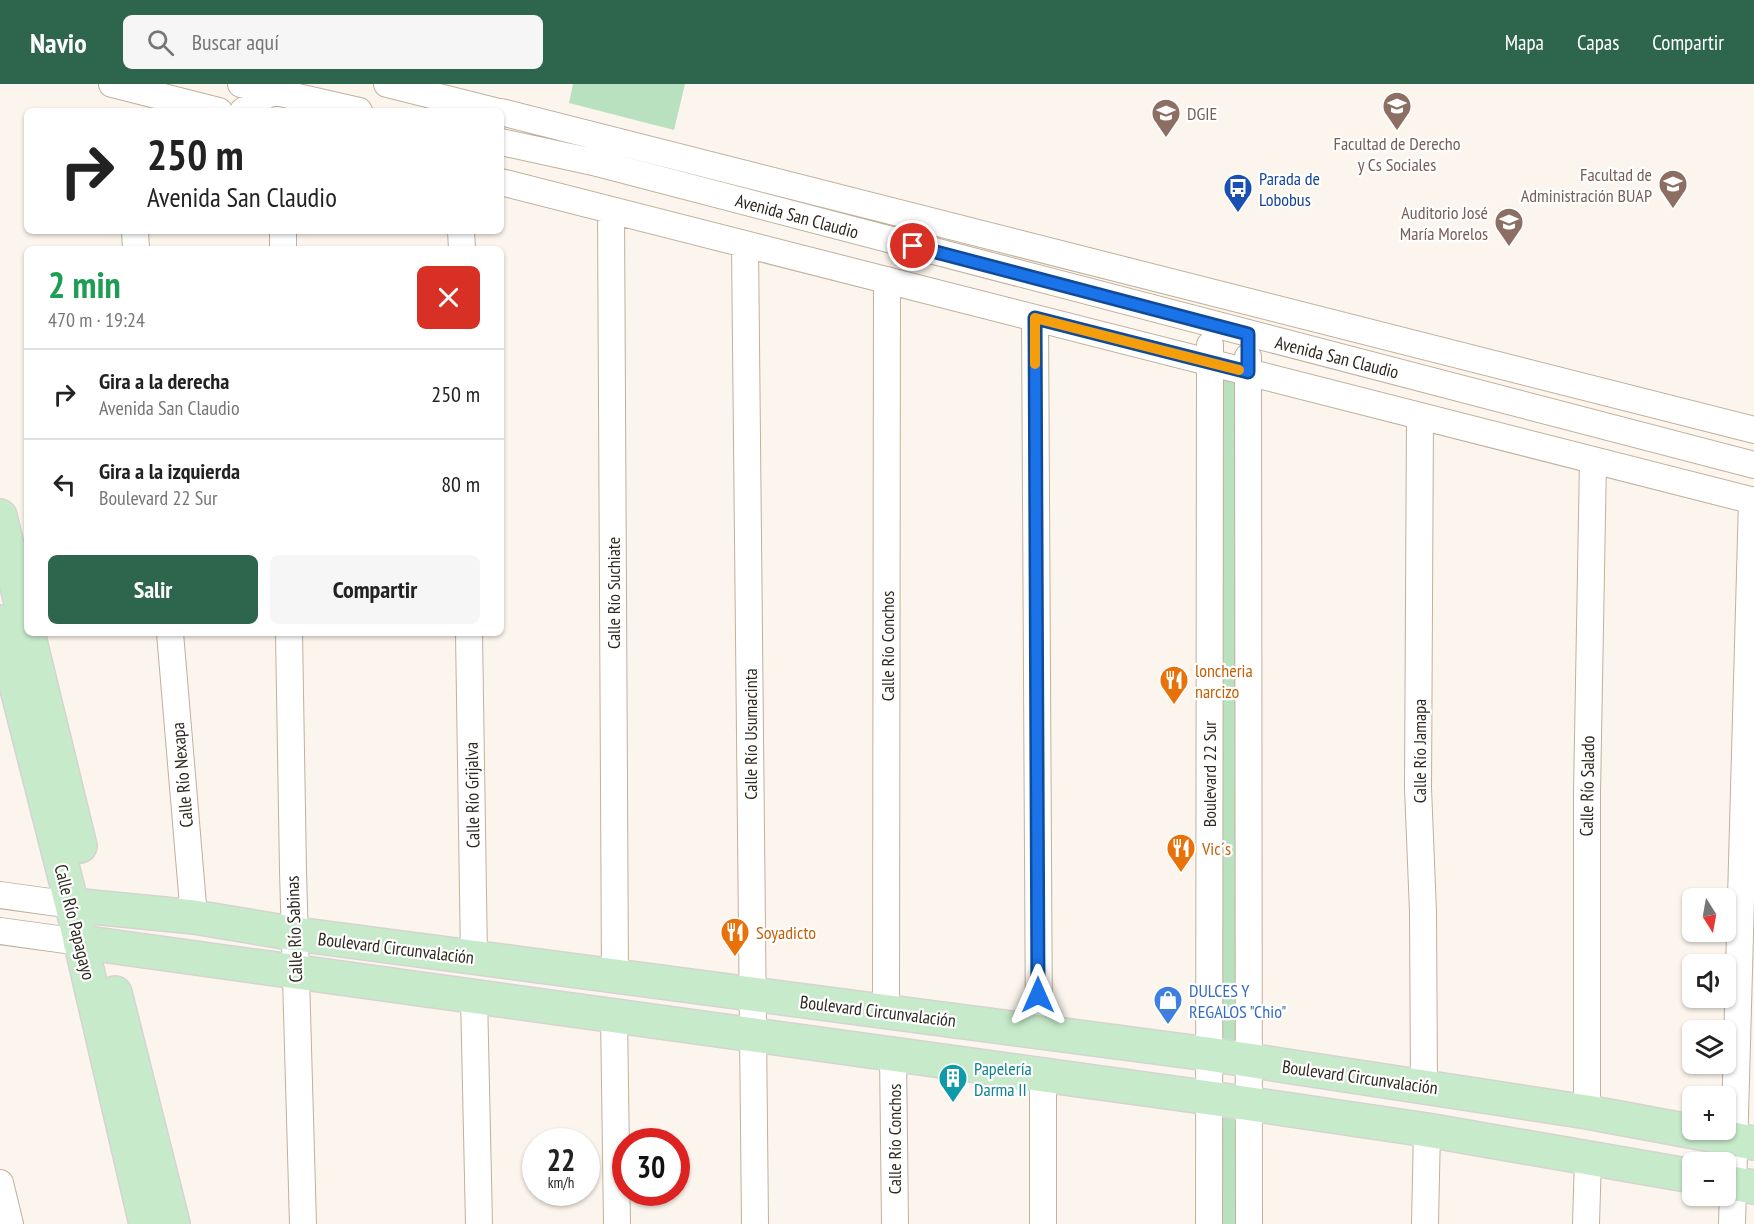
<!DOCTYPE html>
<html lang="es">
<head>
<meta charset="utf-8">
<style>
	:root { --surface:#fff; --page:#f6f6f6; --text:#222; --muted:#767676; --line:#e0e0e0; --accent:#2e664d }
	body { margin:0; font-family:"PT Sans Narrow",sans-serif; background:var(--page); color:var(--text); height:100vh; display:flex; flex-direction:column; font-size:22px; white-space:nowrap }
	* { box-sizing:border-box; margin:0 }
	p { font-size:20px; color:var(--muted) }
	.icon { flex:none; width:33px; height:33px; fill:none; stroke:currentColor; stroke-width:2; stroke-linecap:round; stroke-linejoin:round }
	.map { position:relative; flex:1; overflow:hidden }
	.drawer { position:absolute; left:24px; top:162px; width:480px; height:390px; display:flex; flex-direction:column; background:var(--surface); border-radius:9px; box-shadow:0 2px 4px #0004 }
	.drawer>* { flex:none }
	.guide { position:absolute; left:24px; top:24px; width:480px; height:126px; border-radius:9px; box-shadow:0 2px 4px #0004; background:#fff; color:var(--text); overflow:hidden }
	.needle { width:39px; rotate:169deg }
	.buttons { position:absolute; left:1682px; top:804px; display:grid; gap:12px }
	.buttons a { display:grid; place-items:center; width:54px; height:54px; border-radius:9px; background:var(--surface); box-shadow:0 2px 4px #0004; font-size:30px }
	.speed { position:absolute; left:522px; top:1044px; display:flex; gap:12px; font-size:30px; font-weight:700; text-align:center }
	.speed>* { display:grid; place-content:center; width:78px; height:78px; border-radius:50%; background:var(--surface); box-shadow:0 2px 4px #0004; line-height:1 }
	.speed small { font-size:15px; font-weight:400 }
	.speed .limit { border:9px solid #d22; background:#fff; color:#111 }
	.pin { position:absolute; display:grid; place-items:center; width:51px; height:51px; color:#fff; margin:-26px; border:3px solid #fff; border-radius:50%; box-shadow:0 2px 6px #0007 }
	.me { position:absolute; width:66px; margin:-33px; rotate:0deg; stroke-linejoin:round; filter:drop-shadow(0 0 4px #0008) }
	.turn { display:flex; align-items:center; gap:21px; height:126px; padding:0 24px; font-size:27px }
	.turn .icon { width:78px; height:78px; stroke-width:2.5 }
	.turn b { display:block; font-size:42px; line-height:51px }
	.round { display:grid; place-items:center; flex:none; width:63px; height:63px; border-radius:9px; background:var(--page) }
	.summary { display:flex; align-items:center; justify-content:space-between; height:102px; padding:0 24px }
	h1 { font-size:36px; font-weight:800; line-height:45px; color:#1e9e55 }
	.button { display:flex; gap:12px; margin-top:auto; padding:12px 24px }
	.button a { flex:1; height:69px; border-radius:9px; background:var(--accent); color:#fff; font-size:24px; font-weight:800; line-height:69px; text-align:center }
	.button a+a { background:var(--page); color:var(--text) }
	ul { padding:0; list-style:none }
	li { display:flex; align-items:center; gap:18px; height:90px; padding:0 24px; border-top:2px solid var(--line) }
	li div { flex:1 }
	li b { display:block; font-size:22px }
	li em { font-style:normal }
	header { display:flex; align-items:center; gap:36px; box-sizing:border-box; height:84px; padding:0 30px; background:var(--accent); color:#fff }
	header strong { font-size:28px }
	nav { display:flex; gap:33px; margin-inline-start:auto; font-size:21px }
	.search { width:420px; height:54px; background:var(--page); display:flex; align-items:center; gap:15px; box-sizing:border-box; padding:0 21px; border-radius:9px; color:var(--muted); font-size:22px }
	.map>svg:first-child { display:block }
	.green { fill:#b9e0bf }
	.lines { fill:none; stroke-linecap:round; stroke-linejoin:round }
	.minor-casing { stroke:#c1b09c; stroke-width:28 }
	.major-casing { stroke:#d5d4d2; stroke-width:36 }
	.minor { stroke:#fff; stroke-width:26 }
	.major { stroke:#c7eaca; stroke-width:33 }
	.route-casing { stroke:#114b97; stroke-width:15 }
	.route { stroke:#1a73e8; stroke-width:10 }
	.slow { stroke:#f59e0b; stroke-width:10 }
	.labels { text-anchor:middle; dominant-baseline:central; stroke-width:4.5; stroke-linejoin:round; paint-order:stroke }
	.education-label { font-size:18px; fill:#785e54; stroke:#fff; text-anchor:end }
	.transit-label { font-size:18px; fill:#164399; stroke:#fff; text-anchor:start }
	.street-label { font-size:18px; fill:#2e2820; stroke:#fff }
	.food-label { font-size:18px; fill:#c56008; stroke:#fff; text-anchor:start }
	.shop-label { font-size:18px; fill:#366cbe; stroke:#fff; text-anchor:start }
	.culture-label { font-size:18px; fill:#0d838f; stroke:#fff; text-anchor:start }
</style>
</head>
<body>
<header>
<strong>Navio</strong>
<div class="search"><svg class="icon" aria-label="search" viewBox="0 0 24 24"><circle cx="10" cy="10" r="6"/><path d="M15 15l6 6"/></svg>Buscar aquí</div>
<nav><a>Mapa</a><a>Capas</a><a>Compartir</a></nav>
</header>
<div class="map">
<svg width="1754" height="1140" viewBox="0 0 1754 1140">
	<rect width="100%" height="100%" fill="#fcf5ed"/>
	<!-- green -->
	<path class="green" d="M 573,0 L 685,0 L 674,46 L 569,19 Z
		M 1210,278 L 1248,288 L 1247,984 L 1209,978 Z
		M 1208,1012 L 1247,1018 L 1248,1140 L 1208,1140 Z"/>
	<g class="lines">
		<!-- minor casing -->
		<g class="minor-casing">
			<path id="minor" d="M 112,0 L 219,27
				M 241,0 L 359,27
				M 387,0 L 495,27
				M 243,27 L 271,8
				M 501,28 L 1754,346
				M 501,58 L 593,78 L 1754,381
				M 501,98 L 1754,417
				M 611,126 L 615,892
				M 135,147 L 136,165
				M 283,147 L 283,165
				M 461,147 L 462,165
				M 745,161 L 755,1140
				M 1035,234 L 1039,948
				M 1248,273 L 1249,1140
				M 1420,332 L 1418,704 L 1423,828 L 1424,1002
				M 170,549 L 194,833
				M 289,549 L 293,787 L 303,1140
				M 469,549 L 474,874
				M 0,811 L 72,821
				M 0,847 L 80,858
				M 474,912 L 479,1140
				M 886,928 L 887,196
				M 614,931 L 617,1140
				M 893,970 L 895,1140
				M 1587,1028 L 1587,709 L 1593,376
				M 0,1099 L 10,1140
				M 1043,1140 L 1043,991
				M 1209,1140 L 1210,261
				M 1425,1140 L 1427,1046
				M 1586,1140 L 1588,1074
				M 1732,1140 L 1752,416"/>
		</g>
		<!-- major casing -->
		<g class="major-casing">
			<path id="major" d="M 0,432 L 27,544
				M 0,538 L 72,821 L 146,1140
				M 28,549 L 80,762
				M 72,821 L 194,833 L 296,850 L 1208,970 L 1587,1028 L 1754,1059
				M 80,858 L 1210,1014 L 1427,1046 L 1692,1092
				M 115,909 L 173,1140
				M 1725,1098 L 1754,1103"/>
		</g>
		<!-- minor -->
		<use href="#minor" class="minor"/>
		<!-- major -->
		<use href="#major" class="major"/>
	</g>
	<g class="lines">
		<!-- route casing -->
		<g class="route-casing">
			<path id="route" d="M 913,162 L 1248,250 L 1248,288 L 1035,234 L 1038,911"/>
		</g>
		<!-- route -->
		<use href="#route" class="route"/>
		<!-- slow -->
		<path class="slow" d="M 1035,280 L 1035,234 L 1239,286"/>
	</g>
	<!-- icons -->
	<defs>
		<g id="school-pin" transform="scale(1.5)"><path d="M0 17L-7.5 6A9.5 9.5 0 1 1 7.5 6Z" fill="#8d6e63" stroke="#fff"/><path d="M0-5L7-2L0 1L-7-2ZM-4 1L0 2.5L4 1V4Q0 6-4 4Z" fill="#fff"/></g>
		<g id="university-pin" transform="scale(1.5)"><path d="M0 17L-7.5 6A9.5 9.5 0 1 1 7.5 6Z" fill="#8d6e63" stroke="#fff"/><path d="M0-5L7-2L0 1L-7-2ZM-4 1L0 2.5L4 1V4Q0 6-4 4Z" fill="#fff"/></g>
		<g id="bus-pin" transform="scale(1.5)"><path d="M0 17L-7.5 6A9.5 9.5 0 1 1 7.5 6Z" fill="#1a4fb4" stroke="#fff"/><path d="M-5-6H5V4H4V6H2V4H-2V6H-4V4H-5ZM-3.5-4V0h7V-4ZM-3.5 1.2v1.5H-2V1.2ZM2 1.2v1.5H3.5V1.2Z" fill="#fff"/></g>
		<g id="restaurant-pin" transform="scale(1.5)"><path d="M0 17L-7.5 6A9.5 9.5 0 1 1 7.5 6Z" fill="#e8710a" stroke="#fff"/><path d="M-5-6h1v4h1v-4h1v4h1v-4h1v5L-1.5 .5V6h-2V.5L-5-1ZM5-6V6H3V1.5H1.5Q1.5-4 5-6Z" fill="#fff"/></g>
		<g id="shop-pin" transform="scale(1.5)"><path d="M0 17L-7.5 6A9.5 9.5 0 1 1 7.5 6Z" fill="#3f7fe0" stroke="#fff"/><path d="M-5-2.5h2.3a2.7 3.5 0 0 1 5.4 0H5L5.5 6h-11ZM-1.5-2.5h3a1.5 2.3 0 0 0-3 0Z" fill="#fff"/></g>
		<g id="building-pin" transform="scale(1.5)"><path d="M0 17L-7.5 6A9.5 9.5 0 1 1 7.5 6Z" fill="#0f9aa8" stroke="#fff"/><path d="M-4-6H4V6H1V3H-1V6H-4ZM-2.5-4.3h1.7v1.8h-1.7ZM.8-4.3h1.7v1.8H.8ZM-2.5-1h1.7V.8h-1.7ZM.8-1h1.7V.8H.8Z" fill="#fff"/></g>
	</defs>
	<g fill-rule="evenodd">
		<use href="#school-pin" x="1397" y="22"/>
		<use href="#university-pin" x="1166" y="29"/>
		<use href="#university-pin" x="1673" y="100"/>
		<use href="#bus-pin" x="1238" y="104"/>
		<use href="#university-pin" x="1509" y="138"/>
		<use href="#restaurant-pin" x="1174" y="596"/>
		<use href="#restaurant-pin" x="1181" y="764"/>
		<use href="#restaurant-pin" x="735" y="848"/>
		<use href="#shop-pin" x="1168" y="916"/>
		<use href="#building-pin" x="953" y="994"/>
	</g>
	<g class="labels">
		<!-- education labels -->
		<g class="education-label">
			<text x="1187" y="29" text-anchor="start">DGIE</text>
			<text x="1397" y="59" text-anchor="middle">Facultad de Derecho<tspan x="1397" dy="21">y Cs Sociales</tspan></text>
			<text x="1652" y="90">Facultad de<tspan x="1652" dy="21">Administración BUAP</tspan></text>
			<text x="1488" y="128">Auditorio José<tspan x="1488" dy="21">María Morelos</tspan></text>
		</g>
		<!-- transit labels -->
		<g class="transit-label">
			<text x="1259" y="94">Parada de<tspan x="1259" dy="21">Lobobus</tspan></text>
		</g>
		<!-- street labels -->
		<g class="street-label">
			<text transform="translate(797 132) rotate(15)">Avenida San Claudio</text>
			<text transform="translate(1337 273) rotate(14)">Avenida San Claudio</text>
			<text transform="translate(613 509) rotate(-90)">Calle Río Suchiate</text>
			<text transform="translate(887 562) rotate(-90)">Calle Río Conchos</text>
			<text transform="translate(750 650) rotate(-90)">Calle Río Usumacinta</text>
			<text transform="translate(1419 667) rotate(-90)">Calle Río Jamapa</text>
			<text transform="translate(1209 690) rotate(-90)">Boulevard 22 Sur</text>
			<text transform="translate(182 691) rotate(-95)">Calle Río Nexapa</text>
			<text transform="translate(1587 702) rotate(-89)">Calle Río Salado</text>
			<text transform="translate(472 711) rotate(-91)">Calle Río Grijalva</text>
			<text transform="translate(75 838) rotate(76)">Calle Río Papagayo</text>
			<text transform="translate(294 845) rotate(-92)">Calle Río Sabinas</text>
			<text transform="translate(396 864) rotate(7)">Boulevard Circunvalación</text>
			<text transform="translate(878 927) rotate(7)">Boulevard Circunvalación</text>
			<text transform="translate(1360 993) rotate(8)">Boulevard Circunvalación</text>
			<text transform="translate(894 1055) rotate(-90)">Calle Río Conchos</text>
		</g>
		<!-- food labels -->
		<g class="food-label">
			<text x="1195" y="586">loncheria<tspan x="1195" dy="21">narcizo</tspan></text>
			<text x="1202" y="764">Vic´s</text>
			<text x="756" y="848">Soyadicto</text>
		</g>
		<!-- shop labels -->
		<g class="shop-label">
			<text x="1189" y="906">DULCES Y<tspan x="1189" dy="21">REGALOS "Chio"</tspan></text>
		</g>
		<!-- culture labels -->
		<g class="culture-label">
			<text x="974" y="984">Papelería<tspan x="974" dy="21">Darma II</tspan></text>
		</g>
	</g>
</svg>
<div class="buttons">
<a><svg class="needle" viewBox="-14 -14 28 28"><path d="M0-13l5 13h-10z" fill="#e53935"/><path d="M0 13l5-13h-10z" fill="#767676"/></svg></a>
<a><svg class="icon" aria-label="sound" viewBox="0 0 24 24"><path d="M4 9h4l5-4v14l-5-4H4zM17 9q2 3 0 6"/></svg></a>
<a><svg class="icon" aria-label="layers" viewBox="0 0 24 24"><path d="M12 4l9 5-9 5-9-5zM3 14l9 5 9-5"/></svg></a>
<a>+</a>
<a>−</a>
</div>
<div class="speed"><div>22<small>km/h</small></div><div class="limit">30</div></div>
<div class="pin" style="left:913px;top:162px;background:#d93025"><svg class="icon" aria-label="arrive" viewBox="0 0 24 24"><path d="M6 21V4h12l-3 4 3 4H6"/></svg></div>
<svg class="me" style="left:1038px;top:911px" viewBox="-20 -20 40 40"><path d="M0-17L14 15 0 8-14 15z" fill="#1a73e8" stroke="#fff" stroke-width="4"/></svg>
<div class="guide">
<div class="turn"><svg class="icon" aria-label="right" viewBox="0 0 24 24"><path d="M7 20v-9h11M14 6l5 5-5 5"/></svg><div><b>250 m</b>Avenida San Claudio</div></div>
</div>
<section class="drawer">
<div class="summary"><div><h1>2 min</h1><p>470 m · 19:24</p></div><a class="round" style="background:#d93025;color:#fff"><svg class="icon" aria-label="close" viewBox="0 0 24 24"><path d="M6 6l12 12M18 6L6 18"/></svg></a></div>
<ul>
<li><svg class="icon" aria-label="right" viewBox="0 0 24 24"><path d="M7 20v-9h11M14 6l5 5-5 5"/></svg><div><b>Gira a la derecha</b><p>Avenida San Claudio</p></div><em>250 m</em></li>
<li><svg class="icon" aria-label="left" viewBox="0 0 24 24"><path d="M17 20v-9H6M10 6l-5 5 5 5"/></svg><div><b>Gira a la izquierda</b><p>Boulevard 22 Sur</p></div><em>80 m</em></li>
</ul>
<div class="button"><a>Salir</a><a>Compartir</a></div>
</section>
</div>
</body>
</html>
